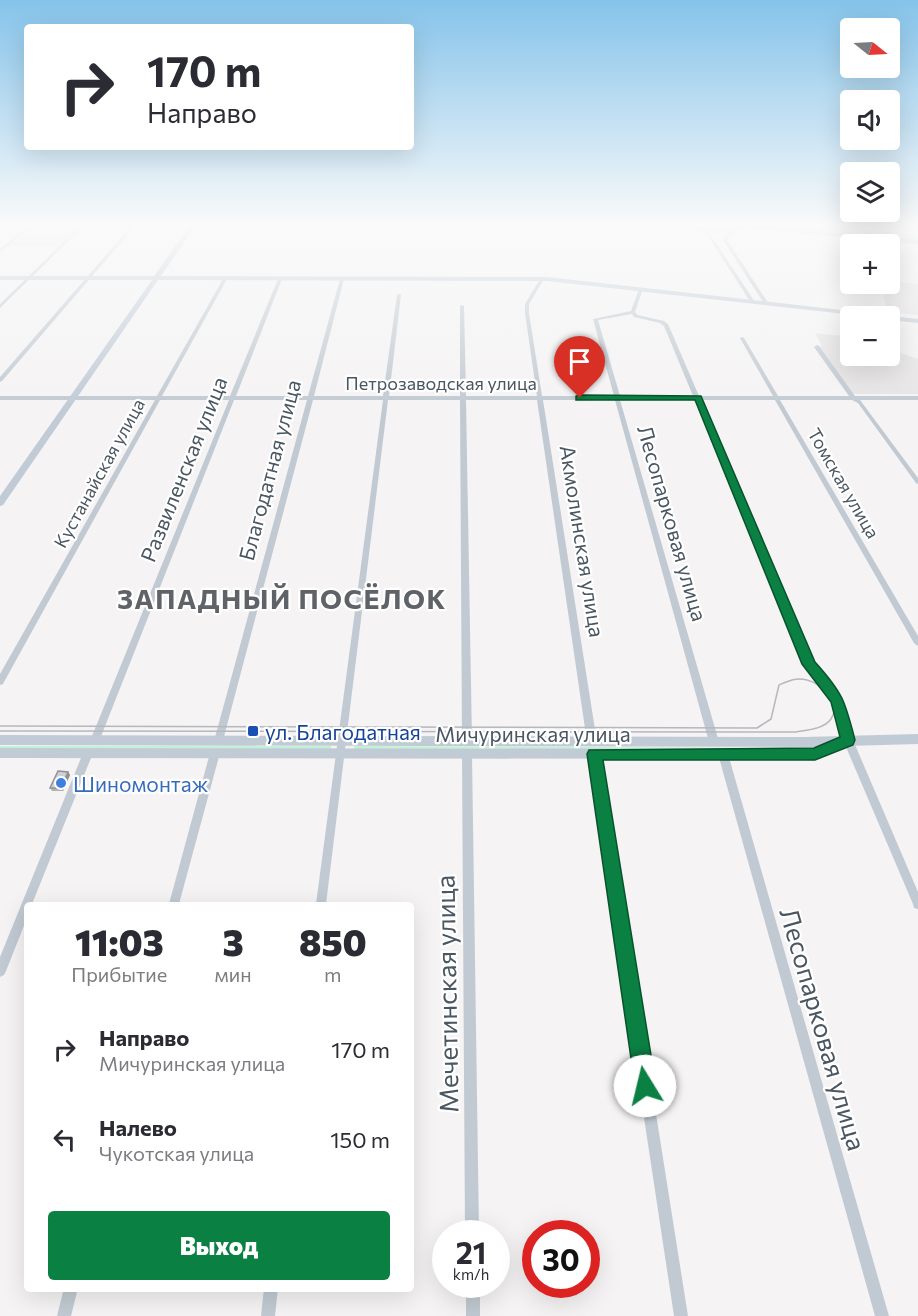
<!DOCTYPE html>
<html lang="ru">
<head>
<meta charset="utf-8">
<style>
	:root { --surface:#fff; --page:#f7f7f7; --text:#2b2b33; --muted:#7c7c81; --accent:#0b8043 }
	body { margin:0; font-family:Commissioner,sans-serif; background:var(--page); color:var(--text); height:100vh; display:flex; flex-direction:column; font-size:22px; white-space:nowrap }
	* { box-sizing:border-box; margin:0 }
	p { font-size:20px; color:var(--muted) }
	.icon { flex:none; width:33px; height:33px; fill:none; stroke:currentColor; stroke-width:2; stroke-linecap:round; stroke-linejoin:round }
	.map { position:relative; flex:1; overflow:hidden }
	.panel { position:absolute; left:24px; top:902px; width:390px; height:390px; display:flex; flex-direction:column; background:var(--surface); border-radius:6px; box-shadow:0 6px 24px #0002 }
	.panel>* { flex:none }
	.banner { position:absolute; left:24px; top:24px; width:390px; height:126px; border-radius:6px; box-shadow:0 6px 24px #0002; background:#fff; color:var(--text); overflow:hidden }
	.needle { width:39px; rotate:108deg }
	.tools { position:absolute; left:840px; top:18px; display:grid; gap:12px }
	.tools a { display:grid; place-items:center; width:60px; height:60px; border-radius:6px; background:var(--surface); box-shadow:0 6px 24px #0002; font-size:30px }
	.speed { position:absolute; left:432px; top:1220px; display:flex; gap:12px; font-size:30px; font-weight:700; text-align:center }
	.speed>* { display:grid; place-content:center; width:78px; height:78px; border-radius:50%; background:var(--surface); box-shadow:0 6px 24px #0002; line-height:1 }
	.speed small { font-size:15px; font-weight:400 }
	.speed .limit { border:9px solid #d22; background:#fff; color:#111 }
	.pin { position:absolute; display:grid; place-items:center; width:51px; height:51px; color:#fff; margin:-62px -26px; border-radius:50% 50% 50% 0; rotate:-45deg; box-shadow:0 0 6px #0007 }
	.pin .icon { rotate:45deg }
	.me { position:absolute; width:66px; margin:-33px; rotate:351deg; stroke-linejoin:round; filter:drop-shadow(0 0 4px #0008) }
	.turn { display:flex; align-items:center; gap:21px; height:126px; padding:0 24px; font-size:27px }
	.turn .icon { width:78px; height:78px; stroke-width:2.5 }
	.turn b { display:block; font-size:42px; line-height:51px }
	.eta { display:flex; justify-content:space-evenly; align-items:center; height:102px; text-align:center }
	.eta b { font-size:36px; font-weight:800; line-height:42px }
	.primary-button { display:flex; gap:12px; margin-top:auto; padding:12px 24px }
	.primary-button a { flex:1; height:69px; border-radius:6px; background:var(--accent); color:#fff; font-size:24px; font-weight:800; line-height:69px; text-align:center }
	ul { padding:0; list-style:none }
	li { display:flex; align-items:center; gap:18px; height:90px; padding:0 24px }
	li div { flex:1 }
	li b { display:block; font-size:22px }
	li em { font-style:normal }
	.map>svg:first-child { display:block }
	.education { fill:#e6e4e5 }
	.green { fill:#c3f1d5 }
	.lines { fill:none; stroke-linecap:round; stroke-linejoin:round }
	.street { fill:#c1cad2; fill-rule:evenodd }
	.secondary { fill:#c1cbd6; fill-rule:evenodd }
	.tram { stroke:#b5b8bd; stroke-width:1.5 }
	.wall { fill:#b0b2b7 }
	.shaded-wall { fill:#909195 }
	.building { fill:#cdcfd5; stroke:#909195; stroke-width:1.5 }
	.route { fill:#0b8043; stroke:#07532c; stroke-width:1.5 }
	.transit-dot { fill:#1a4fb4; stroke:#fff; stroke-width:2 }
	.shop-dot { fill:#3f7fe0; stroke:#fff; stroke-width:2 }
	.labels { text-anchor:middle; dominant-baseline:central; stroke-width:4.5; stroke-linejoin:round; paint-order:stroke }
	.far-street-label { font-size:18px; fill:#4a5661; stroke:#fff }
	.street-label { font-size:21px; fill:#4a5661; stroke:#fff }
	.transit-label { font-size:21px; fill:#164399; stroke:#fff; text-anchor:start }
	.shop-label { font-size:21px; fill:#366cbe; stroke:#fff; text-anchor:start }
	.near-street-label { font-size:26px; fill:#4a5661; stroke:#fff }
	.district-label { font-size:27px; font-weight:bold; letter-spacing:1.5px; fill:#5f6368; stroke:#fff }
</style>
</head>
<body>
<div class="map">
<svg width="918" height="1316" viewBox="0 0 918 1316">
	<rect width="100%" height="100%" fill="#f5f3f3"/>
	<!-- education -->
	<path class="education" d="M 0,224 L 82,224 L 58,247 L 7,247 L 26,231 L 0,230 Z
		M 890,281 L 918,284 L 918,315 L 887,312 L 882,284 L 890,284 Z
		M 815,333 L 850,337 L 850,356 L 890,356 L 890,349 L 918,359 L 918,394 L 853,394 L 819,347 L 822,346 Z"/>
	<!-- green -->
	<path class="green" d="M 756,224 L 799,224 L 918,235 L 918,241 Z
		M 0,746 L 331,746 L 331,749 L 0,748 Z
		M 354,746 L 810,748 L 811,750 L 354,749 Z"/>
	<g class="lines">
		<!-- street -->
		<path class="street" d="M 30,224 L 33,225 L 0,252 L 0,249 Z
			M 82,224 L 86,224 L 0,308 L 0,304 Z
			M 133,224 L 137,224 L 2,381 L 0,382 L 0,377 Z
			M 698,227 L 700,227 L 710,234 L 755,302 L 755,303 L 751,303 L 708,236 L 698,229 Z
			M 737,228 L 740,229 L 729,236 L 727,240 L 769,304 L 769,305 L 765,305 L 723,240 L 726,234 Z
			M 225,278 L 227,279 L 162,396 L 230,396 L 278,279 L 280,278 L 282,279 L 236,396 L 308,396 L 340,279 L 342,278 L 344,279 L 314,396 L 383,396 L 397,295 L 399,294 L 401,295 L 389,396 L 460,396 L 460,306 L 462,305 L 464,306 L 466,396 L 537,396 L 525,313 L 525,304 L 540,279 L 542,278 L 544,279 L 529,304 L 529,313 L 542,396 L 614,396 L 593,319 L 631,311 L 639,289 L 641,288 L 643,289 L 635,312 L 638,315 L 664,321 L 668,324 L 699,396 L 773,396 L 740,338 L 742,337 L 744,338 L 778,396 L 849,396 L 814,347 L 817,345 L 819,346 L 855,396 L 918,396 L 918,400 L 860,400 L 918,478 L 918,484 L 916,483 L 858,403 L 852,400 L 780,400 L 918,636 L 918,646 L 914,643 L 775,400 L 700,400 L 813,664 L 835,688 L 842,702 L 853,740 L 918,892 L 918,909 L 914,908 L 913,904 L 843,740 L 834,702 L 829,692 L 805,665 L 695,400 L 620,400 L 719,742 L 717,745 L 714,746 L 711,745 L 709,742 L 615,400 L 543,400 L 597,742 L 595,745 L 592,746 L 589,745 L 587,742 L 537,400 L 466,400 L 472,741 L 470,744 L 467,745 L 464,744 L 462,741 L 460,400 L 388,400 L 326,904 L 316,904 L 383,400 L 313,400 L 222,744 L 219,745 L 216,744 L 214,741 L 307,400 L 234,400 L 98,744 L 95,745 L 92,744 L 90,741 L 229,400 L 160,400 L 4,682 L 3,684 L 0,685 L 0,674 L 155,400 L 0,400 L 0,396 L 157,396 L 223,279 ZM 632,314 L 634,317 L 660,323 L 664,326 L 693,396 L 620,396 L 598,320 Z
			M 88,749 L 91,750 L 93,753 L 32,904 L 27,904 L 27,918 L 6,971 L 4,975 L 0,977 L 0,957 L 83,753 L 85,750 Z
			M 215,749 L 218,750 L 220,753 L 179,904 L 169,904 L 210,753 L 212,750 Z
			M 467,750 L 470,751 L 472,754 L 479,1233 L 465,1233 L 462,754 L 464,751 Z
			M 594,750 L 597,751 L 599,754 L 688,1316 L 674,1316 L 589,754 L 591,751 Z
			M 723,750 L 726,751 L 728,754 L 889,1316 L 875,1316 L 718,754 L 720,751 Z
			M 466,1284 L 480,1284 L 480,1316 L 466,1316 Z
			M 64,1288 L 78,1288 L 71,1316 L 57,1316 Z
			M 264,1288 L 278,1288 L 275,1316 L 261,1316 Z"/>
		<!-- secondary -->
		<path class="secondary" d="M 191,224 L 197,224 L 161,276 L 547,277 L 877,314 L 880,316 L 863,316 L 547,281 L 158,280 L 3,505 L 0,506 L 0,496 L 152,280 L 0,280 L 0,276 L 154,276 Z
			M 683,224 L 726,229 L 750,224 L 918,240 L 918,244 L 745,228 C 726,236 701,234 683,224 Z
			M 888,316 L 890,316 L 918,319 L 918,323 L 890,320 L 890,316 Z
			M 918,734 L 918,744 L 846,746 L 815,759 L 0,758 L 0,748 L 814,749 L 819,747 L 0,745 L 0,735 L 804,737 Z"/>
		<!-- tram -->
		<path class="tram" d="M 0,726 L 757,728 L 771,719 L 779,685 C 788,681 796,677 807,680 C 821,683 842,703 831,719 C 824,729 807,730 796,732 L 0,731"/>
	</g>
	<!-- wall -->
	<path class="wall" d="M 68,772 L 70,775 L 63,791 L 52,791 L 50,788 Z"/>
	<!-- shaded-wall -->
	<path class="shaded-wall" d="M 68,772 L 70,775 L 63,791 L 61,788 Z"/>
	<!-- building -->
	<path class="building" d="M 58,771 L 68,772 L 61,788 L 50,788 Z"/>
	<!-- sky -->
	<linearGradient id="sky" x2="0" y2="1"><stop stop-color="#85c3ea"/><stop offset="0.55" stop-color="#fafafa"/><stop offset="1" stop-color="#fafafa" stop-opacity="0"/></linearGradient>
	<rect width="918" height="408" fill="url(#sky)"/>
	<!-- route -->
	<path class="route" d="M 580,395 L 701,396 L 815,662 C 843,693 845,701 855,740 L 853,745 L 815,760 L 603,760 L 656,1086 L 653,1093 L 645,1096 L 638,1093 L 635,1086 L 587,754 L 589,750 L 814,748 L 840,737 L 831,702 L 802,664 L 695,400 L 576,400 L 576,396 Z"/>
	<!-- markers -->
	<rect class="transit-dot" x="247" y="725" width="12" height="12" rx="3"/>
	<circle class="shop-dot" cx="61" cy="783" r="6"/>
	<g class="labels">
		<!-- far-street labels -->
		<g class="far-street-label">
			<text x="441" y="383">Петрозаводская улица</text>
			<text transform="translate(99 473) rotate(-61)">Кустанайская улица</text>
			<text transform="translate(844 483) rotate(60)">Томская улица</text>
		</g>
		<!-- street labels -->
		<g class="street-label">
			<text transform="translate(183 469) rotate(-68)">Развиленская улица</text>
			<text transform="translate(269 470) rotate(-75)">Благодатная улица</text>
			<text transform="translate(673 523) rotate(74)">Лесопарковая улица</text>
			<text transform="translate(583 541) rotate(81)">Акмолинская улица</text>
			<text x="533" y="733">Мичуринская улица</text>
		</g>
		<!-- transit labels -->
		<g class="transit-label">
			<text x="265" y="731">ул. Благодатная</text>
		</g>
		<!-- shop labels -->
		<g class="shop-label">
			<text x="73" y="783">Шиномонтаж</text>
		</g>
		<!-- near-street labels -->
		<g class="near-street-label">
			<text transform="translate(446 994) rotate(-91)">Мечетинская улица</text>
			<text transform="translate(824 1029) rotate(74)">Лесопарковая улица</text>
		</g>
		<!-- district labels -->
		<g class="district-label">
			<text x="282" y="598">ЗАПАДНЫЙ ПОСЁЛОК</text>
		</g>
	</g>
</svg>
<div class="tools">
<a><svg class="needle" viewBox="-14 -14 28 28"><path d="M0-13l5 13h-10z" fill="#e53935"/><path d="M0 13l5-13h-10z" fill="#7c7c81"/></svg></a>
<a><svg class="icon" aria-label="sound" viewBox="0 0 24 24"><path d="M4 9h4l5-4v14l-5-4H4zM17 9q2 3 0 6"/></svg></a>
<a><svg class="icon" aria-label="layers" viewBox="0 0 24 24"><path d="M12 4l9 5-9 5-9-5zM3 14l9 5 9-5"/></svg></a>
<a>+</a>
<a>−</a>
</div>
<div class="speed"><div>21<small>km/h</small></div><div class="limit">30</div></div>
<div class="pin" style="left:580px;top:398px;background:#d93025"><svg class="icon" aria-label="arrive" viewBox="0 0 24 24"><path d="M6 21V4h12l-3 4 3 4H6"/></svg></div>
<svg class="me" style="left:645px;top:1086px" viewBox="-20 -20 40 40"><circle r="19" fill="#fff"/><path d="M0-13L10 11 0 6-10 11z" fill="#0b8043"/></svg>
<div class="banner">
<div class="turn"><svg class="icon" aria-label="right" viewBox="0 0 24 24"><path d="M7 20v-9h11M14 6l5 5-5 5"/></svg><div><b>170 m</b>Направо</div></div>
</div>
<section class="panel">
<div class="eta">
<div><b>11:03</b><p>Прибытие</p></div>
<div><b>3</b><p>мин</p></div>
<div><b>850</b><p>m</p></div>
</div>
<ul>
<li><svg class="icon" aria-label="right" viewBox="0 0 24 24"><path d="M7 20v-9h11M14 6l5 5-5 5"/></svg><div><b>Направо</b><p>Мичуринская улица</p></div><em>170 m</em></li>
<li><svg class="icon" aria-label="left" viewBox="0 0 24 24"><path d="M17 20v-9H6M10 6l-5 5 5 5"/></svg><div><b>Налево</b><p>Чукотская улица</p></div><em>150 m</em></li>
</ul>
<div class="primary-button"><a>Выход</a></div>
</section>
</div>
</body>
</html>
